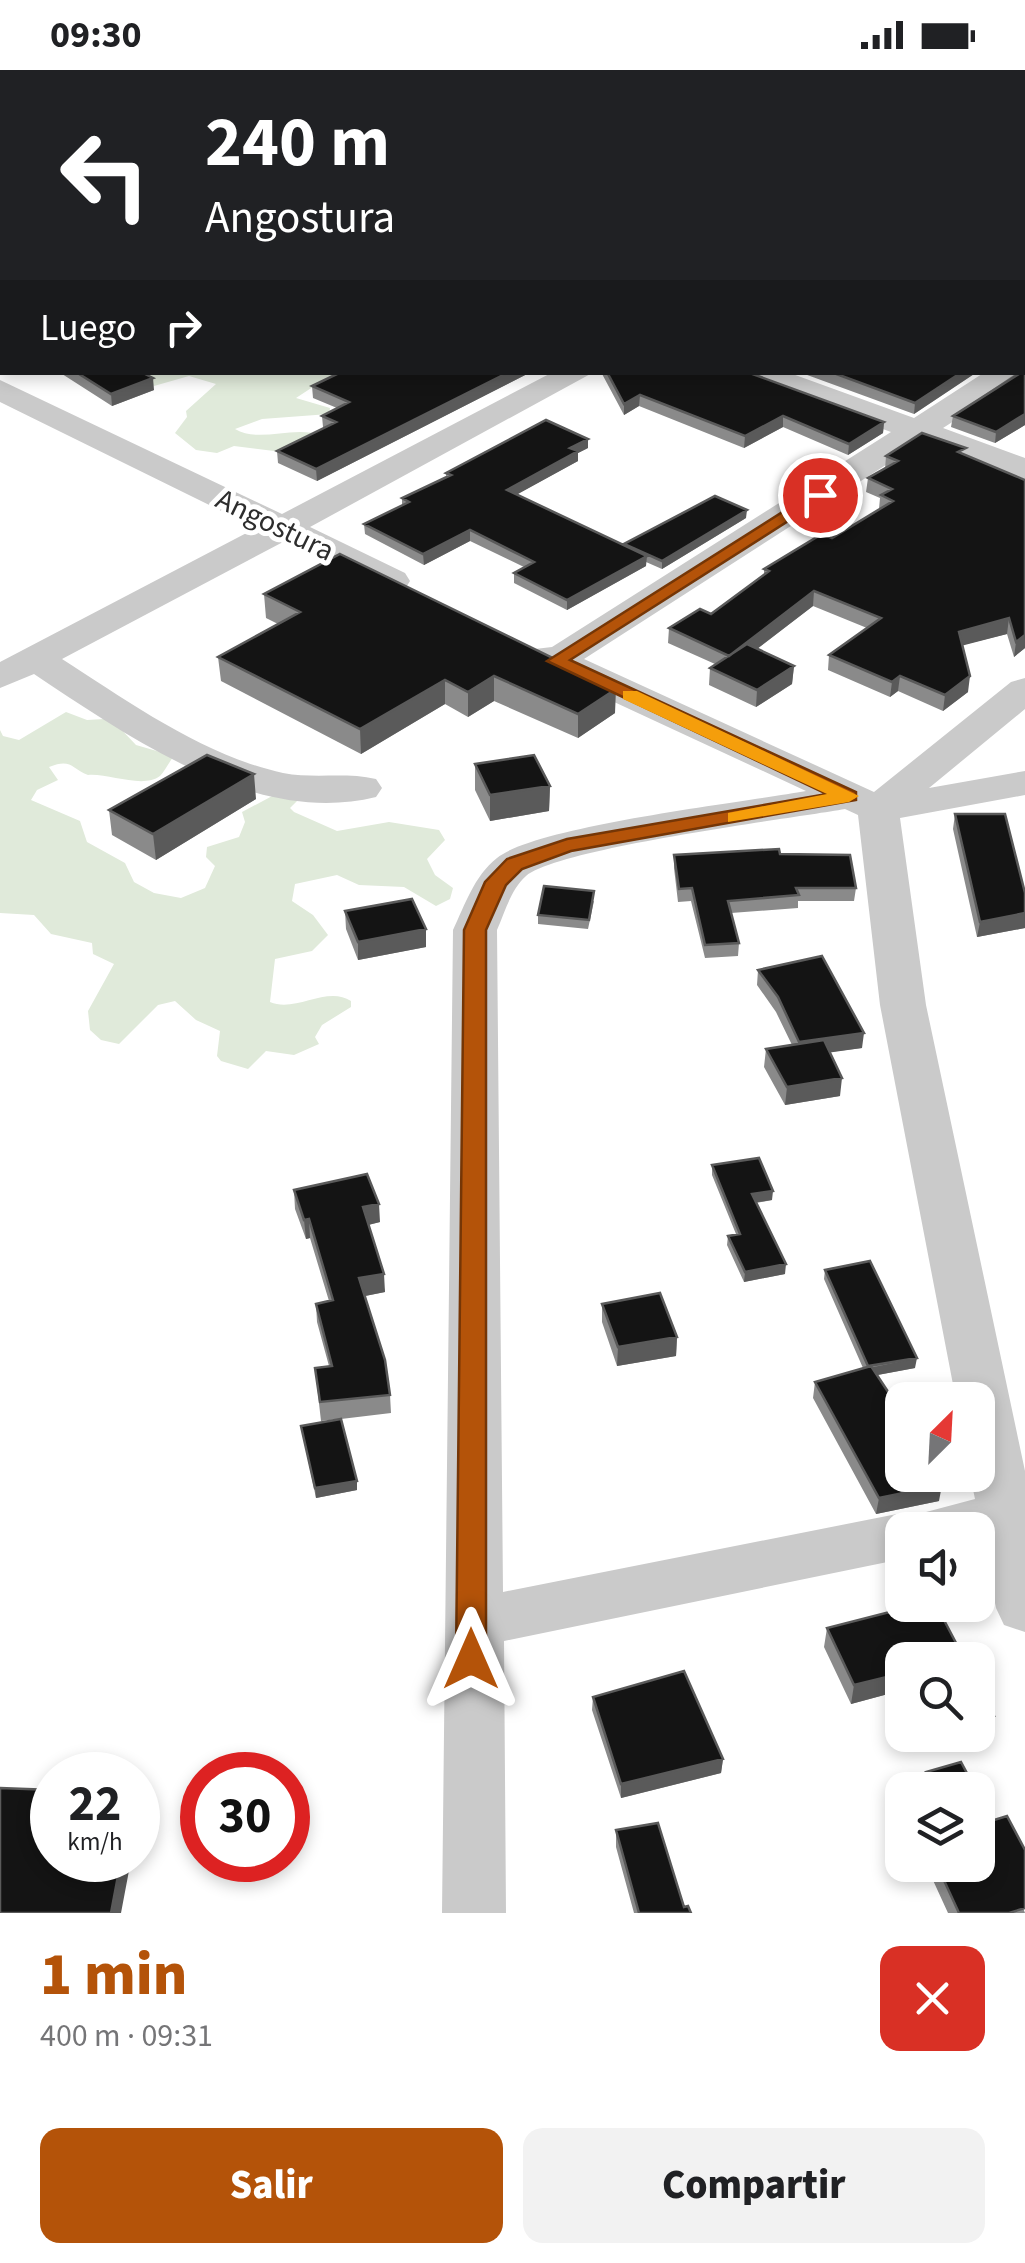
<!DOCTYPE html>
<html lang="es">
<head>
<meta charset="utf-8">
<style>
	:root { --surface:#fff; --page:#f2f2f2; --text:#202124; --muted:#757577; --accent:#b45309 }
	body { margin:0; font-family:"Source Sans 3",sans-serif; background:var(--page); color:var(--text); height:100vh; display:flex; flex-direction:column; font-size:38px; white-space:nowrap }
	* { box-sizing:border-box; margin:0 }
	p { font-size:32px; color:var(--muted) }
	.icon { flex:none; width:55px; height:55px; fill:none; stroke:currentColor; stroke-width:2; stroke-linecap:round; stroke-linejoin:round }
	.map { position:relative; height:1843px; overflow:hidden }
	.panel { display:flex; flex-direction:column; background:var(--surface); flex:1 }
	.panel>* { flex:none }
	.banner { position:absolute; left:0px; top:0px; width:1025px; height:305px; box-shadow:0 5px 15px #0003; background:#202124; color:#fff; overflow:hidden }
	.needle { width:65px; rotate:24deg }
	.controls { position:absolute; left:885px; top:1312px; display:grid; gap:20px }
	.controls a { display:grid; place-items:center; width:110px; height:110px; border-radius:20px; background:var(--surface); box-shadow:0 5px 15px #0003; font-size:50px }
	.speed { position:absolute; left:30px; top:1682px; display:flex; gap:20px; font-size:50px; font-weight:700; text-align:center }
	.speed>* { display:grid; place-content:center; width:130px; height:130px; border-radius:50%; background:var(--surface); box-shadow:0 5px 15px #0003; line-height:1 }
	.speed small { font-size:25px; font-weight:400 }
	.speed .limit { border:15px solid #d22; background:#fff; color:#111 }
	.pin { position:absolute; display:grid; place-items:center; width:85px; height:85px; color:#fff; margin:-42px; border:5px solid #fff; border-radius:50%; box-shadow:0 2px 10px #0007 }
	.me { position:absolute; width:110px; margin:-55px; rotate:0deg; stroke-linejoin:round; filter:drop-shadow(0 0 8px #0008) }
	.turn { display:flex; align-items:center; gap:35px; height:210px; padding:0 40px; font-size:45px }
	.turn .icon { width:130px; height:130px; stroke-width:2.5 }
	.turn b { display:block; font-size:70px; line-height:85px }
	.then { display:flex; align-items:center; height:95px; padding:0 40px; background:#0003; gap:20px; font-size:38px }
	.round { display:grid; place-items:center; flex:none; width:105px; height:105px; border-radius:20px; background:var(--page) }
	.summary { display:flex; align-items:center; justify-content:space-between; height:170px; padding:0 40px }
	h1 { font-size:60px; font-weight:800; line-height:75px; color:var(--accent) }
	.primary-button { display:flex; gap:20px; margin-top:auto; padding:20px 40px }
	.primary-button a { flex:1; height:115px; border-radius:20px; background:var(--accent); color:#fff; font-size:40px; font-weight:800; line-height:115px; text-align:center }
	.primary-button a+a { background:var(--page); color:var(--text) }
	.status { display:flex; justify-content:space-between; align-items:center; height:70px; padding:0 50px; background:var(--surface); direction:ltr }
	.status svg { height:28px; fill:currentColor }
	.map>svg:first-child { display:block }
	.green { fill:#e0eada }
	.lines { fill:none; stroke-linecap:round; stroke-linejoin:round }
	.minor { fill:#cacaca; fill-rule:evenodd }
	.wall { fill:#8a8a8a }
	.shaded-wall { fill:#5a5a5a }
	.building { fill:#141414; stroke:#5a5a5a; stroke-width:2.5 }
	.route { fill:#b45309; stroke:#753606; stroke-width:2.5 }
	.slow { fill:#f59e0b }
	.labels { text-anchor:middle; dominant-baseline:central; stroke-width:10; stroke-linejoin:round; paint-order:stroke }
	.street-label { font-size:30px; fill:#2d2d2d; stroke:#fff }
</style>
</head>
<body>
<div class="status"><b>09:30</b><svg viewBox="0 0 49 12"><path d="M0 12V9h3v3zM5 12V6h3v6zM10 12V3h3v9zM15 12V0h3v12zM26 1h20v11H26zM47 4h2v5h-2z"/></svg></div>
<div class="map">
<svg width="1025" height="1843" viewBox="0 0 1025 1843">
	<rect width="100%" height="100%" fill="#fff"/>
	<!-- green -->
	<path class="green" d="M 146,302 L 357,303 L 325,309 L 296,328 L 330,338 L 329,344 L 262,349 L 235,359 C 260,374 294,354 323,366 L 282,382 L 234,376 L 217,383 L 196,380 L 175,363 L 187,347 L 186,341 L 216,314 L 189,306 L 154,316 L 143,309 Z
		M 66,642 L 87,650 L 104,649 L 117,655 L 136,675 L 174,686 C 169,692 165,701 160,706 C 143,719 108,703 88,705 C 71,698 71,688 49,697 L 58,710 L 37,720 L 31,730 L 80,751 L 87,772 L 125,793 L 134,812 L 154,823 L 181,828 L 205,818 L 215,796 L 206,787 L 207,777 L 239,767 L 245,752 L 242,742 L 276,724 L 299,729 L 290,738 L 294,742 L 337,761 L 389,752 L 439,760 L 445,770 L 427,789 L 435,805 L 453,818 L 450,829 L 436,836 L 404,817 L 359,815 L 337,805 L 295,814 L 292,831 L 313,845 L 328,865 L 312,881 L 275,889 L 270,932 C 296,943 327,915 351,931 L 351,937 L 322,955 L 315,967 L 319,974 L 294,985 L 266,981 L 248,999 L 221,991 L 217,986 L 220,961 L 196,950 L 175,931 L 158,935 L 119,974 L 101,970 L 90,960 L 88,941 L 114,894 L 93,884 L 92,873 L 51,864 L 34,845 L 0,843 L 0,660 L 3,666 L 19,670 Z"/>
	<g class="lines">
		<!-- minor -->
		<path class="minor" d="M 0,14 L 2,15 L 2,31 L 0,30 Z
			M 1025,58 L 1025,74 L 1022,75 L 1022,59 Z
			M 2,170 L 2,188 L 0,189 L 0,171 Z
			M 1022,300 L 1024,302 L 1019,309 L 943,358 L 1025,388 L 1025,409 L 920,373 L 584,589 L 874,722 L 1011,612 L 1025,608 L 1025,639 L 929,718 L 1025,701 L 1025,725 L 900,748 L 926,935 L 1025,1401 L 1025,1562 L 1004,1555 L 996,1538 L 983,1472 L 978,1473 L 978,1460 L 902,1460 L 902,1489 L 504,1571 L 506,1843 L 442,1843 L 453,860 C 465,835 474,806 497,788 C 535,756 746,732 806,721 L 543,599 L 529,587 L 535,579 L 552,577 L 891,362 L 745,309 L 740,302 L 787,302 L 914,348 L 985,302 ZM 845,739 L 858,745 L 880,935 L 956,1330 L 978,1330 L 978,1405 L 970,1405 L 975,1429 L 911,1446 L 902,1443 L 503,1522 L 497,860 C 505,842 511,819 526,806 C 559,778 788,749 845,739 Z
			M 553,302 L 594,302 L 310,457 L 405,503 L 410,511 L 405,519 L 379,519 L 283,472 L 62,589 C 129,632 204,686 283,703 C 314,709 346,702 376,709 L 382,718 L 376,727 C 255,757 129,667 34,604 L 0,618 L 0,592 L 256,458 L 0,332 L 0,310 L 282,444 Z"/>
	</g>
	<!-- wall -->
	<path class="wall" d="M 0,0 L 104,0 L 110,2 L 2,2 L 2,5 L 0,4 Z
		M 1022,158 L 1023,163 L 1025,162 L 1025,355 L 995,373 L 951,357 L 953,346 L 1024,298 L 1022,297 Z
		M 59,302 L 141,302 L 154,320 L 112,336 Z
		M 531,302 L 317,411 L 278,393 L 277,381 L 324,358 L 323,357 L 322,346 L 337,338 L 313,328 L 312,316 Z
		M 601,302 L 747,302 L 884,352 L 883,363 L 848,385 L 783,357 L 744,378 L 639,336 L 624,345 Z
		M 799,302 L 977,302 L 914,344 Z
		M 588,378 L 578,383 L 578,391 L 517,424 L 624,476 L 746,448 L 662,499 L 646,492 L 646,496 L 567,540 L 514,513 L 514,503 L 524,497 L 470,471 L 424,495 L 365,464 L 364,454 L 402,436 L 402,428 L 446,407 L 446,403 Z
		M 965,385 L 1025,578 L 1014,587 L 1007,564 L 962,575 L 968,622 L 943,641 L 898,621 L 890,627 L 828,600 L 829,585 L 867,558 L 813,536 L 757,579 L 794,596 L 792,614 L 756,637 L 709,615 L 710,598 L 715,594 L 668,573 L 669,558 L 711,544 L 764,505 L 764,499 L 832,468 L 879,439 L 880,428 L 866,422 L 868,408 L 885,399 L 886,386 Z
		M 264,524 L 615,643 L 578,668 L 494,631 L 468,647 L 445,634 L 361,684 L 221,611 L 218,587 L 278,554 L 266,548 Z
		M 475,694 L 550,716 L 549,741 L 490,751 L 475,720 Z
		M 256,729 L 156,790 L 112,765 L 109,740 Z
		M 955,744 L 1025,823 L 1025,858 L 977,867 L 953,759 Z
		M 780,784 L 856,818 L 854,831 L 798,831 L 798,838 L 731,843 L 739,873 L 738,886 L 705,888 L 691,831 L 678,832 L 674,798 L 674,785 Z
		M 594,831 L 588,859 L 538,854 L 538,845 Z
		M 345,841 L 426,859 L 426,877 L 358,890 L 346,859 Z
		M 758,900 L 862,978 L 830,982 L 840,1026 L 785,1035 L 764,997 L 766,979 L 792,975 L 776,942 L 757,915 Z
		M 712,1095 L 772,1130 L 756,1133 L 785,1204 L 744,1212 L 727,1175 L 728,1166 L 736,1164 L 712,1105 Z
		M 294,1120 L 380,1152 L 368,1155 L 385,1222 L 365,1226 L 390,1325 L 391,1343 L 341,1349 L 357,1420 L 316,1428 L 301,1356 L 338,1349 L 321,1351 L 315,1298 L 329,1296 L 317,1252 L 316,1234 L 329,1231 L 310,1168 L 306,1169 L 295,1139 Z
		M 825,1200 L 915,1298 L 877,1305 L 939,1431 L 876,1444 L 813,1328 L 815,1312 L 863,1298 L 824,1209 Z
		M 602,1234 L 677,1267 L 676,1286 L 617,1296 L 602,1252 Z
		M 827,1558 L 902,1590 L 902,1654 L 888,1624 L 851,1634 L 824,1577 Z
		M 593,1627 L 723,1689 L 721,1703 L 621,1728 L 592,1640 Z
		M 946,1665 L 991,1665 L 952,1675 Z
		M 926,1702 L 976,1720 L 924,1720 Z
		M 991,1751 L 1025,1843 L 948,1843 L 926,1795 L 978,1795 Z
		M 616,1760 L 684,1837 L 691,1843 L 634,1843 L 616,1777 Z"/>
	<!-- shaded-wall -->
	<path class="shaded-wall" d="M 509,302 L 531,302 L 317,411 L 316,399 Z
		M 962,302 L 977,302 L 914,344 L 915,333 Z
		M 153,308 L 154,320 L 112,336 L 111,324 Z
		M 640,325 L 639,336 L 624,345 L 624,334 Z
		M 1025,344 L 1025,355 L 995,373 L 996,362 Z
		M 783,346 L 783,357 L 744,378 L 745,366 Z
		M 884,352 L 883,363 L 848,385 L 849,374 Z
		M 588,369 L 588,378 L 578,383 L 578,391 L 507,430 L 507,420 L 570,378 Z
		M 747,440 L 746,448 L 662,499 L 662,491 Z
		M 470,460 L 470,471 L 424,495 L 423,484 Z
		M 647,486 L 646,496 L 567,540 L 567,530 Z
		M 814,521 L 813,536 L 728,601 L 729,586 Z
		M 1009,548 L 1007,564 L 957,577 L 959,562 Z
		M 1025,565 L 1025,578 L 1014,587 L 1016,572 Z
		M 794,596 L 792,614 L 756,637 L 757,620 Z
		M 494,606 L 494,631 L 468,647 L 468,622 Z
		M 900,606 L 898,621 L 890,627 L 892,612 Z
		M 970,606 L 968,622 L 943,641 L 945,625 Z
		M 445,610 L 445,634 L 361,684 L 360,659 Z
		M 616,619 L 615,643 L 578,668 L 578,644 Z
		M 254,704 L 256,729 L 156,790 L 153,764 Z
		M 550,716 L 549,741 L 490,751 L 490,725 Z
		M 1025,843 L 1025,858 L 977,867 L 980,852 Z
		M 426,859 L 426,877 L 358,890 L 358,872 Z
		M 864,963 L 862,978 L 798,987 L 799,972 Z
		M 842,1008 L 840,1026 L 785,1035 L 787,1017 Z
		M 773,1121 L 772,1130 L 751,1133 L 752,1124 Z
		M 379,1134 L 380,1152 L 364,1156 L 363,1137 Z
		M 309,1149 L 310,1168 L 306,1169 L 304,1150 Z
		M 786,1194 L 785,1204 L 744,1212 L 745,1202 Z
		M 384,1204 L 385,1222 L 360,1227 L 359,1208 Z
		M 677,1267 L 676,1286 L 617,1296 L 618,1277 Z
		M 917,1288 L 915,1298 L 867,1307 L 869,1298 Z
		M 357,1411 L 357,1420 L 316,1428 L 315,1418 Z
		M 942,1415 L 939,1431 L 876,1444 L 879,1428 Z
		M 891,1606 L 888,1624 L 851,1634 L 854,1615 Z
		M 994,1646 L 991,1665 L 952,1675 L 954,1665 L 978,1665 L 978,1651 Z
		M 723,1689 L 721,1703 L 621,1728 L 621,1714 Z
		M 121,1790 L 131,1790 L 121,1843 L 111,1843 Z"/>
	<!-- building -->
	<path class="building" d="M 12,0 L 104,0 L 110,2 L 18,2 Z
		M 341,0 L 744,0 L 752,2 L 335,2 Z
		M 1025,0 L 1025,48 L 1022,47 L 1022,2 L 1018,2 Z
		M 1022,67 L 1025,68 L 1025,140 L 1022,141 Z
		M 1022,158 L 1023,163 L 1025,162 L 1025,287 L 1022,285 Z
		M 1025,297 L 1025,344 L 996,362 L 953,346 L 1022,302 Z
		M 76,302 L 141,302 L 153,308 L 111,324 Z
		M 341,302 L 509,302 L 316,399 L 277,381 L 336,352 L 322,346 L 349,332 L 312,316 Z
		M 607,302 L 747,302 L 884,352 L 849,374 L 783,346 L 745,366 L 640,325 L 624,334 Z
		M 831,302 L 962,302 L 915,333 Z
		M 546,350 L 588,369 L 570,378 L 578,381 L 507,420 L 647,486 L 567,530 L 514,503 L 534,492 L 470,460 L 423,484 L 364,454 L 409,432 L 402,428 L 451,405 L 446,403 Z
		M 922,363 L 966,378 L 958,382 L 1025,410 L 1025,565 L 1016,572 L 1009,548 L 959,562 L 970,606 L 945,625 L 900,606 L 892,612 L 829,585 L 881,548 L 814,521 L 729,586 L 669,558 L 700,539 L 711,544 L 769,501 L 764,499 L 822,464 L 832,468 L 893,431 L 881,425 L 892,419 L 868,408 L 898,391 L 886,386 Z
		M 715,426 L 747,440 L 662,491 L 624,474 Z
		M 340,484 L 616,619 L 578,644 L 494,606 L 468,622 L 445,610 L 360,659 L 218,587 L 300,542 L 264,524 Z
		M 747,574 L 794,596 L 757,620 L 710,598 Z
		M 207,685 L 254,704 L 153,764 L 109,740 Z
		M 534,685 L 550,716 L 490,725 L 475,694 Z
		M 955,744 L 1005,744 L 1025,823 L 1025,843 L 980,852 Z
		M 779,779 L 780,784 L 850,785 L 856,818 L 796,818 L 799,825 L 728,831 L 739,873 L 705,875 L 692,818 L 679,819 L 674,785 Z
		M 544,816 L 594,821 L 589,850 L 538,845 Z
		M 412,829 L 426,859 L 358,872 L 345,841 Z
		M 822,886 L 864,963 L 799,972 L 778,927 L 758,900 Z
		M 824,970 L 842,1008 L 787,1017 L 766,979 Z
		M 759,1088 L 773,1121 L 752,1124 L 786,1194 L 745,1202 L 728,1166 L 740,1164 L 712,1095 Z
		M 367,1104 L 379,1134 L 363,1137 L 384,1204 L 359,1208 L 385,1290 L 390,1325 L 320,1332 L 315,1298 L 332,1296 L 316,1234 L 333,1230 L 309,1149 L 304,1150 L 294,1120 Z
		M 870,1191 L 917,1288 L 868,1296 L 825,1200 Z
		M 660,1223 L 677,1267 L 618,1277 L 602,1234 Z
		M 871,1296 L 902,1343 L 902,1405 L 937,1405 L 942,1415 L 879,1428 L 815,1312 Z
		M 341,1349 L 357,1411 L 315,1418 L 301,1356 Z
		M 917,1535 L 936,1535 L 965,1590 L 902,1590 L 902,1629 L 891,1606 L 854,1615 L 827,1558 Z
		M 684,1601 L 723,1689 L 621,1714 L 593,1627 Z
		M 978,1614 L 994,1646 L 978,1651 Z
		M 961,1692 L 976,1720 L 935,1720 L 926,1702 Z
		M 0,1718 L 52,1720 L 52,1790 L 121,1790 L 111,1843 L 0,1843 Z
		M 978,1724 L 991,1751 L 1007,1746 L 1025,1780 L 1025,1838 L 1009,1843 L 959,1843 L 937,1795 L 978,1795 Z
		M 658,1753 L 684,1837 L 688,1836 L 691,1843 L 639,1843 L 616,1760 Z"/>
	<!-- route -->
	<path class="route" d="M 814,422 L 829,425 L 570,590 L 856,722 L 856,730 L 571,781 L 522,799 L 506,815 L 486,860 L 486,1589 L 482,1598 L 471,1601 L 461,1598 L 456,1589 L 464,860 L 485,812 L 507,789 L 567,769 L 827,724 L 547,591 Z"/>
	<!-- slow -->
	<path class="slow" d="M 623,621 L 637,621 L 859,726 L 849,732 L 728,752 L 728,743 L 827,724 L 623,629 Z"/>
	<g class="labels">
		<!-- street labels -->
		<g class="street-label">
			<text transform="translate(275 455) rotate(26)">Angostura</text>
		</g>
	</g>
</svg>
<div class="controls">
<a><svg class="needle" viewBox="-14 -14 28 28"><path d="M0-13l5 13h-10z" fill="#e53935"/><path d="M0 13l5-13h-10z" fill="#757577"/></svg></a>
<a><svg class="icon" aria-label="sound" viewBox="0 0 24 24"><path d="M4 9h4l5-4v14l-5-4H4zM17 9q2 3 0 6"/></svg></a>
<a><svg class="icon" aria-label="search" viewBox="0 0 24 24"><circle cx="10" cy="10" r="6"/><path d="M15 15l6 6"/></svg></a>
<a><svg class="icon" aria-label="layers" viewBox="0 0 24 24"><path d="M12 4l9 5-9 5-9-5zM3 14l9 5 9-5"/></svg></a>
</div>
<div class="speed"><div>22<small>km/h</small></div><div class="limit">30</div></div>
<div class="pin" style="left:820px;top:425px;background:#d93025"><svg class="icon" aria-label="arrive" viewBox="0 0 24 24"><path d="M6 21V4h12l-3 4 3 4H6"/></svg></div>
<svg class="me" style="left:471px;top:1589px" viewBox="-20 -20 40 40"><path d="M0-17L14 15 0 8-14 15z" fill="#b45309" stroke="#fff" stroke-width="4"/></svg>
<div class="banner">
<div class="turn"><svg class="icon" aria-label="left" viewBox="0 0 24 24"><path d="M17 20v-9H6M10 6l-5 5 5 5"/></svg><div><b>240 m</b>Angostura</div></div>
<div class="then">Luego<svg class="icon" aria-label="right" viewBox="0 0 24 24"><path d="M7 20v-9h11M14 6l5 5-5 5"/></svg></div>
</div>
</div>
<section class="panel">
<div class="summary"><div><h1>1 min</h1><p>400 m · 09:31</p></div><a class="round" style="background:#d93025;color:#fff"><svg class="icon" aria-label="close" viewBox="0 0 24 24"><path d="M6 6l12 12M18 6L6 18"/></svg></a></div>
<div class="primary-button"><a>Salir</a><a>Compartir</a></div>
</section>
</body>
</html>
